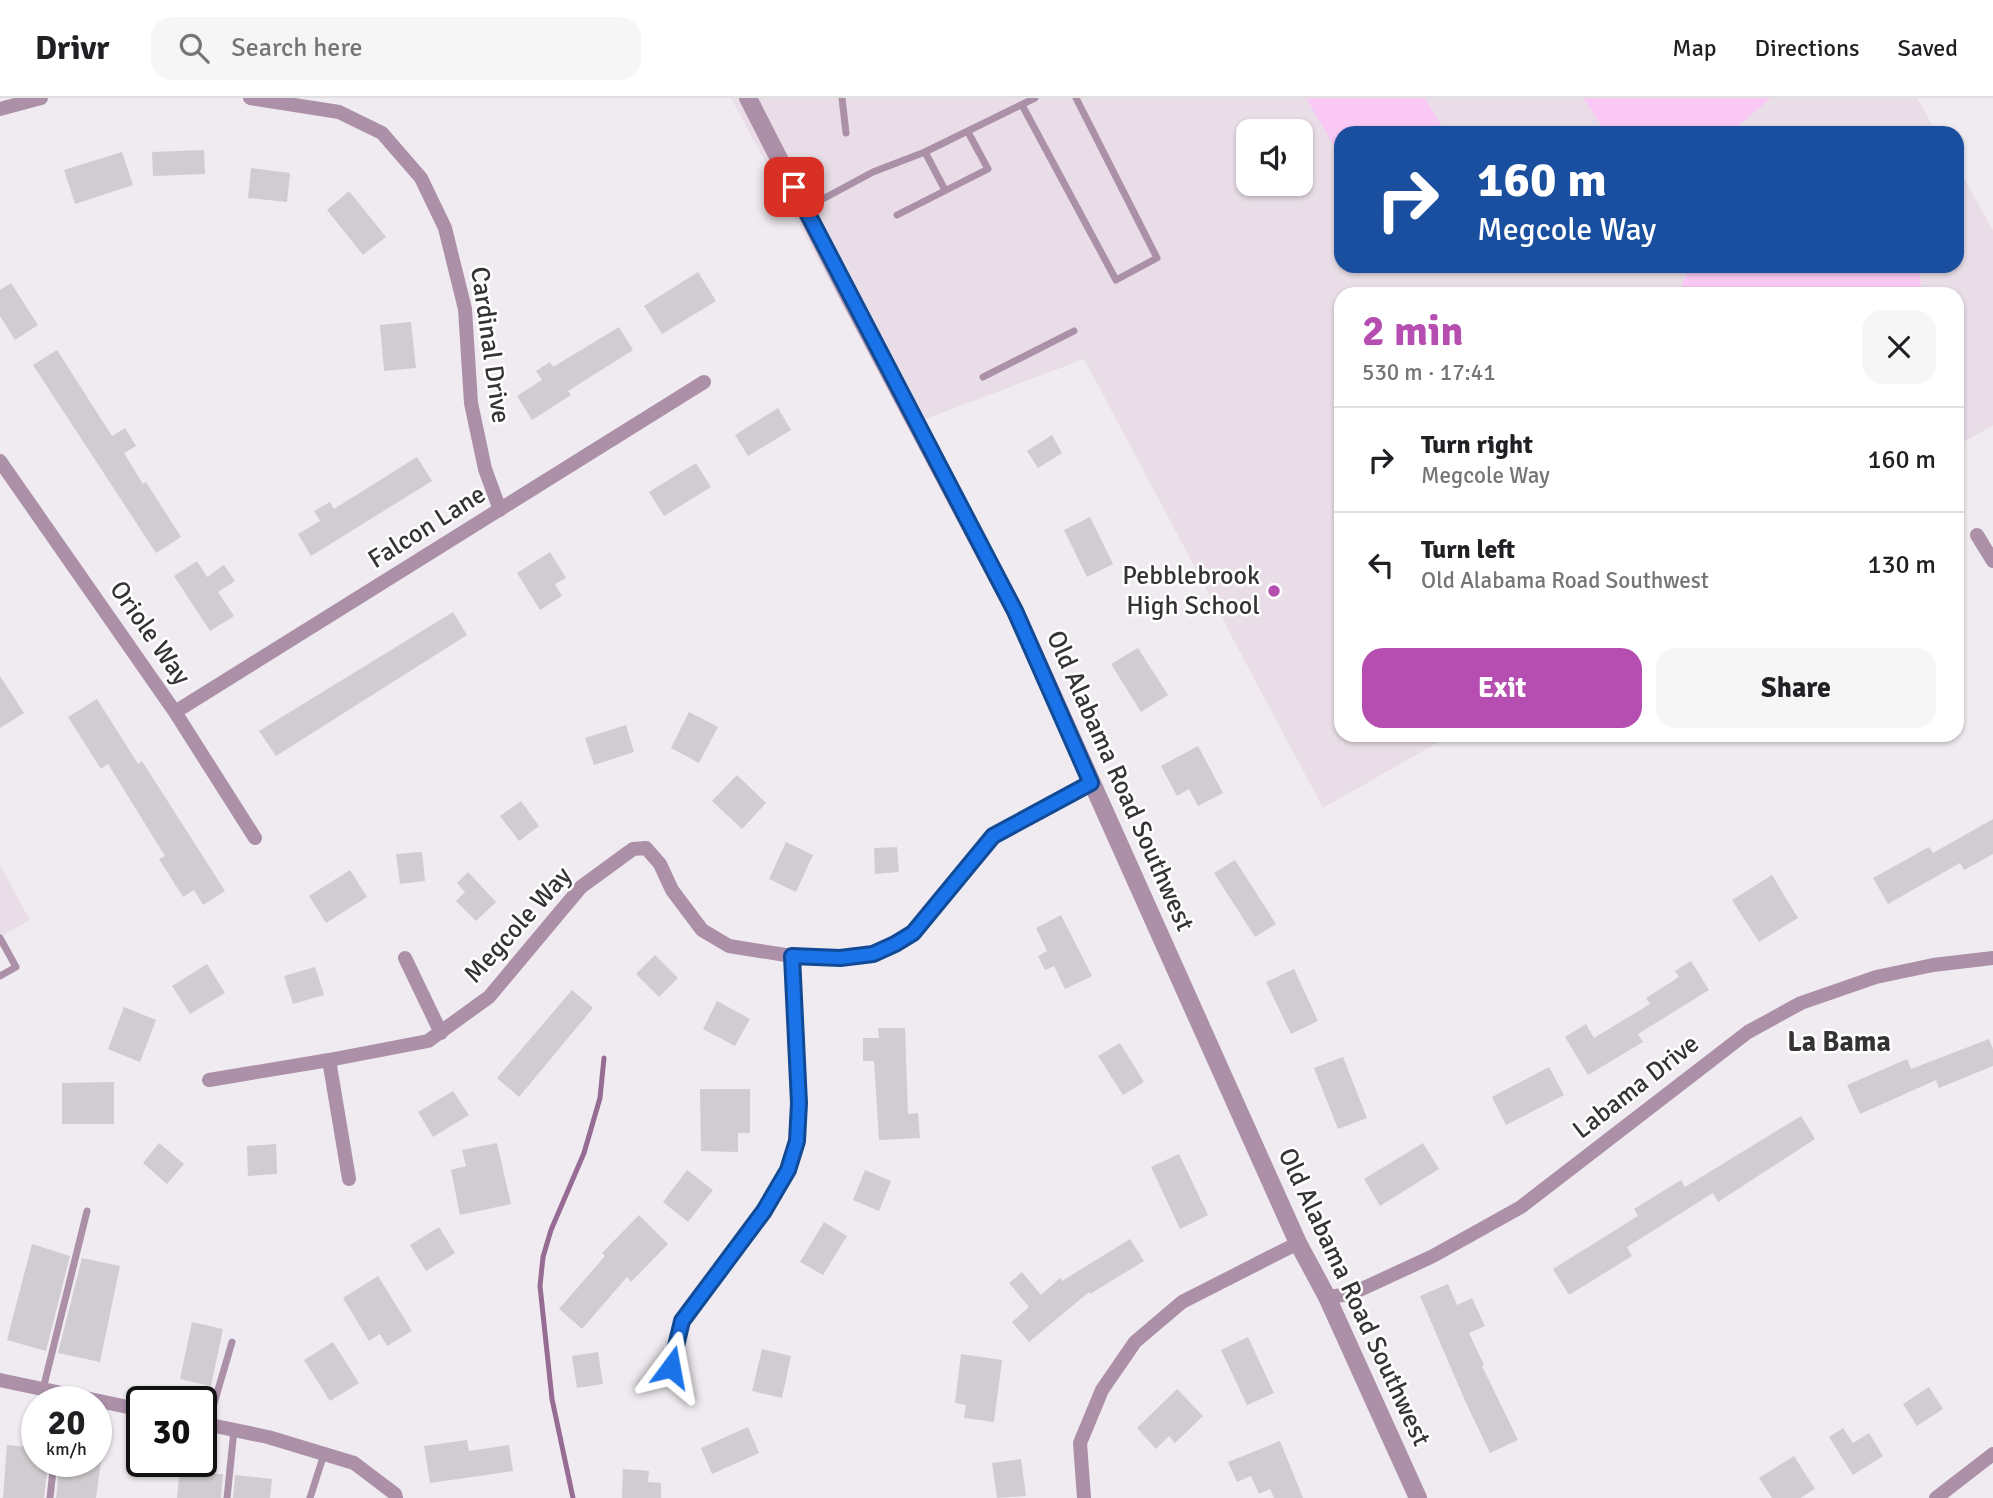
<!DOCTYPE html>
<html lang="en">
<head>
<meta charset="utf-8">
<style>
	:root { --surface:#fff; --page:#f6f6f6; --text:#202124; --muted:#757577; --line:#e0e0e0; --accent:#b64eb1 }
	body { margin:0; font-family:Signika,sans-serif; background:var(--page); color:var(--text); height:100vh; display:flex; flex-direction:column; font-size:26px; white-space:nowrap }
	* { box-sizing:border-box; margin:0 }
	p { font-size:23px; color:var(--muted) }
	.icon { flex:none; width:38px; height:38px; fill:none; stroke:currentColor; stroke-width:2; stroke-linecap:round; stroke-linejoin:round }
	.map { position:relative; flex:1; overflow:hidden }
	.sheet { position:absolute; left:1334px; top:189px; width:630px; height:455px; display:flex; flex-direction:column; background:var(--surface); border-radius:21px; box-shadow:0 2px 5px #0004 }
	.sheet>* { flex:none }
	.top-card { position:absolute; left:1334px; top:28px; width:630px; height:147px; border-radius:21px; box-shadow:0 2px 5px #0004; background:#1a4fa0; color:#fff; overflow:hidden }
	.controls { position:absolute; left:1236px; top:21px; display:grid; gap:14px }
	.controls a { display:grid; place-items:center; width:77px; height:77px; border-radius:14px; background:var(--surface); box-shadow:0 2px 5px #0004; font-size:35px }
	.speed { position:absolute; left:21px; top:1288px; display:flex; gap:14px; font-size:35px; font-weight:700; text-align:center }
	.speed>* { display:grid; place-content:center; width:91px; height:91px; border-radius:50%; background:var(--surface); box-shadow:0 2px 5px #0004; line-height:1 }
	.speed small { font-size:18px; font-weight:400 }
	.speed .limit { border:4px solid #111; border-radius:10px; background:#fff; color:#111 }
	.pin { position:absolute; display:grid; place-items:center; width:60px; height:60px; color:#fff; margin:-30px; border-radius:14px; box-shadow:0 4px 10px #0006 }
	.me { position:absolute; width:77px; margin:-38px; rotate:13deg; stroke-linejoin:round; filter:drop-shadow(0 0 5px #0008) }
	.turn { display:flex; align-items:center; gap:24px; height:147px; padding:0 28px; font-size:32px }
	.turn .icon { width:91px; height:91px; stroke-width:2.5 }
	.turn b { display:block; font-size:49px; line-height:60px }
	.round { display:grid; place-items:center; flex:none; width:74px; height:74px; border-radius:21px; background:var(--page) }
	.headline { display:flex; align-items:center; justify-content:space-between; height:119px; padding:0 28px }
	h1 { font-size:42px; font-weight:700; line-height:52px; color:var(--accent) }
	.button { display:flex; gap:14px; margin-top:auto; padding:14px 28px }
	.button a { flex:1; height:80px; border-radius:21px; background:var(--accent); color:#fff; font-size:28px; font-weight:700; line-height:80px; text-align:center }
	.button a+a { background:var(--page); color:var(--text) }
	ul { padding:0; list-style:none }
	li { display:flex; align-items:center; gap:21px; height:105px; padding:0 28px; border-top:2px solid var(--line) }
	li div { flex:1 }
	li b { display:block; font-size:26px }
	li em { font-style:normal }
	header { display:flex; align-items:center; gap:42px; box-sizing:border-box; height:98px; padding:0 35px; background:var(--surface); border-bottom:2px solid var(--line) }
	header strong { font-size:33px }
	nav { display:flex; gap:38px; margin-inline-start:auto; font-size:24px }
	.search { width:490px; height:63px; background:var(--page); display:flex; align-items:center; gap:18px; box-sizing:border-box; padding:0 24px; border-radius:21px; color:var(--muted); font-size:26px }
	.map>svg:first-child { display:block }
	.built { fill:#e9dee7; fill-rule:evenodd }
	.green { fill:#f9c8f4 }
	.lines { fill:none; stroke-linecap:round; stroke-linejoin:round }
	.stream { stroke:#976c94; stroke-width:5 }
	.building { fill:#d1ccd0 }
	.service { stroke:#ab90a8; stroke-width:7 }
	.minor { stroke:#ab90a8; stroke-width:14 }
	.tertiary { stroke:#ab90a8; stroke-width:18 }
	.route-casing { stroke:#114b97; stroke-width:18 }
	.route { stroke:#1a73e8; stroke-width:12 }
	.poi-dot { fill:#b64eb1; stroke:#fff; stroke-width:2.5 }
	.labels { text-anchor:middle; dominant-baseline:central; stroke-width:5; stroke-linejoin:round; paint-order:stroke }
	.street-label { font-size:26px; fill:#353335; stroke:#fff }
	.poi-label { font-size:26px; fill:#353335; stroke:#fff; text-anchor:end }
	.neighbourhood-label { font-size:28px; font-weight:bold; fill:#353335; stroke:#fff }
</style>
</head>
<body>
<header>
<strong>Drivr</strong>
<div class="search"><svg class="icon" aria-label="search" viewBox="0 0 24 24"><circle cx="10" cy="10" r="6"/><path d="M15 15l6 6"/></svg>Search here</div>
<nav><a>Map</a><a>Directions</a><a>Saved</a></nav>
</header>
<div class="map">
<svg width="1993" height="1400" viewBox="0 0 1993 1400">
	<rect width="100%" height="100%" fill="#f0ebf0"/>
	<!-- built -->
	<path class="built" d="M 731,0 L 1917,0 L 1937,35 L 1340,35 L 1340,168 L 1956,168 L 1957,68 L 1993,132 L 1993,327 L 1957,348 L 1956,196 L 1340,196 L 1340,637 L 1451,637 L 1323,710 L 1084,261 L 907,328 ZM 1248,33 L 1300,33 L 1300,86 L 1248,86 Z
		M 0,767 L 30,822 L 0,839 Z"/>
	<!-- green -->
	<path class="green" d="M 1306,0 L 1425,0 L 1446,35 L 1340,35 L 1340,58 Z
		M 1583,0 L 1771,0 L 1730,35 L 1606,35 Z
		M 1689,168 L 1920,168 L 1921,196 L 1679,196 Z"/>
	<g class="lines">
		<!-- stream -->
		<path class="stream" d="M 573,1400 L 552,1301 L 540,1188 L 543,1159 L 551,1132 L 584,1055 L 600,1000 L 604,960"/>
	</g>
	<!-- building -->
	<path class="building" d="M 204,52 L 205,76 L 153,78 L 152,54 Z
		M 122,54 L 133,87 L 75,106 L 64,72 Z
		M 251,70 L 290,75 L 287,104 L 248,100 Z
		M 349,93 L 386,139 L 363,157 L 327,112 Z
		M 698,174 L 716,203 L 662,236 L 644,208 Z
		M 11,185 L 38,227 L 15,242 L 0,218 L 0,192 Z
		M 411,224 L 416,270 L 384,273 L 380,227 Z
		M 619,229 L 633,252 L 568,293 L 571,297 L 532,322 L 517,298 L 542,282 L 536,273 L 550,264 L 553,269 Z
		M 57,252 L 112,338 L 125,330 L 136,348 L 124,355 L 143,386 L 146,384 L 181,439 L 156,455 L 33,267 Z
		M 778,310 L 791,332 L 748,358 L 735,337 Z
		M 1052,337 L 1062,355 L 1038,370 L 1027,353 Z
		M 417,359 L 432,383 L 311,458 L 298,436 L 320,423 L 314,413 L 330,404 L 334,411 Z
		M 696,365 L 711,389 L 664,418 L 649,394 Z
		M 1090,419 L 1113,466 L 1087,479 L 1064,432 Z
		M 550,454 L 566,480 L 555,486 L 562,498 L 540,512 L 517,475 Z
		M 197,463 L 207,479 L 224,467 L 235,483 L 218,494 L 234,518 L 210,533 L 174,478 Z
		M 453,514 L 467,537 L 276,658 L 259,633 Z
		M 1138,550 L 1168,597 L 1141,614 L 1111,566 Z
		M 0,578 L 24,615 L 0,630 Z
		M 97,601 L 138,666 L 142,663 L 225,793 L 203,807 L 194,792 L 183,799 L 159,761 L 165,758 L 108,666 L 101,671 L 68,619 Z
		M 689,614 L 718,629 L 699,665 L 671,650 Z
		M 626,627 L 634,654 L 594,667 L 585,640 Z
		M 1198,648 L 1223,695 L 1198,708 L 1189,691 L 1177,698 L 1161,668 Z
		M 737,677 L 766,705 L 742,731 L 712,703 Z
		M 521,703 L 539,728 L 519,743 L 500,718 Z
		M 1993,721 L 1993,756 L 1964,772 L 1960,765 L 1888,806 L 1873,780 L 1929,749 L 1933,755 Z
		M 786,744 L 813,757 L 796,794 L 769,781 Z
		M 897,749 L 899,774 L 875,776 L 874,750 Z
		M 422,754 L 425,783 L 400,786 L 396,756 Z
		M 1235,762 L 1276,826 L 1255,839 L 1214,775 Z
		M 350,772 L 367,799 L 326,825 L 309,798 Z
		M 468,774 L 496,804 L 476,823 L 456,803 L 465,794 L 457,785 Z
		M 1772,777 L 1798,820 L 1759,844 L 1732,802 Z
		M 1061,817 L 1092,878 L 1065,891 L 1054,868 L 1045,872 L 1038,858 L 1047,853 L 1036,830 Z
		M 655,857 L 678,880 L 659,899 L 636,876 Z
		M 1691,863 L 1709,892 L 1638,936 L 1643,944 L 1588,977 L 1565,939 L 1586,926 L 1594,940 L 1650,906 L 1646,900 L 1679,879 L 1675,873 Z
		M 207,866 L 225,895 L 190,916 L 172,888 Z
		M 315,869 L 324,897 L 293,906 L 284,878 Z
		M 1294,871 L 1318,923 L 1291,936 L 1266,884 Z
		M 572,892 L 593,910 L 519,999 L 497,980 Z
		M 717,903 L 750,921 L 735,948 L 703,931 Z
		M 124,909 L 156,922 L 140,964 L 108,951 Z
		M 878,930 L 905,930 L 908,1016 L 918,1015 L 920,1040 L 879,1042 L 874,963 L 863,963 L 863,940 L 879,940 Z
		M 1989,941 L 1993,951 L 1993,968 L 1939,990 L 1936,982 L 1860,1016 L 1847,987 L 1907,961 L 1911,971 Z
		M 1120,945 L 1144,984 L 1123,997 L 1098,958 Z
		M 1343,959 L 1367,1020 L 1338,1031 L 1314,970 Z
		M 1549,969 L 1564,997 L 1506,1027 L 1492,999 Z
		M 114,984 L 114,1026 L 62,1026 L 62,985 Z
		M 700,991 L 750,991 L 750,1035 L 738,1035 L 738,1054 L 701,1053 Z
		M 453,993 L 469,1017 L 433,1039 L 418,1014 Z
		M 1801,1018 L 1815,1041 L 1718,1104 L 1713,1095 L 1627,1149 L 1632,1158 L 1569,1197 L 1553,1171 L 1638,1118 L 1634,1111 L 1681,1082 L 1685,1089 Z
		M 159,1045 L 184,1066 L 167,1086 L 143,1065 Z
		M 497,1045 L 511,1106 L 460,1117 L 451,1072 L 466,1068 L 462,1052 Z
		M 1423,1045 L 1439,1071 L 1380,1108 L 1364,1081 Z
		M 276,1046 L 277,1076 L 248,1078 L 247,1048 Z
		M 1179,1056 L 1208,1117 L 1180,1131 L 1151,1069 Z
		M 687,1072 L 713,1092 L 688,1124 L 663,1104 Z
		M 865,1072 L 891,1083 L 879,1113 L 853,1102 Z
		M 639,1117 L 668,1146 L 631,1184 L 627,1179 L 582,1231 L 559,1211 L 605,1158 L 602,1155 Z
		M 824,1124 L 847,1138 L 823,1177 L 800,1164 Z
		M 439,1129 L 455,1155 L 426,1173 L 410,1147 Z
		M 1130,1141 L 1144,1163 L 1090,1196 L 1089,1194 L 1029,1244 L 1012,1224 L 1029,1209 L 1009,1185 L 1022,1174 L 1041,1197 L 1060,1180 L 1062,1183 Z
		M 32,1146 L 70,1158 L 46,1253 L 7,1242 Z
		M 82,1160 L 120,1168 L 100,1264 L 58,1255 Z
		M 378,1178 L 412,1233 L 387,1248 L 380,1236 L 369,1243 L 343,1200 Z
		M 1448,1186 L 1457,1207 L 1472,1200 L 1485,1228 L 1469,1235 L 1484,1267 L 1482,1268 L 1518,1342 L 1490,1355 L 1466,1305 L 1420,1198 Z
		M 192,1224 L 223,1231 L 211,1288 L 180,1281 Z
		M 1248,1239 L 1274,1295 L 1247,1307 L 1221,1252 Z
		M 333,1244 L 359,1285 L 330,1303 L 304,1262 Z
		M 762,1251 L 791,1258 L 782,1300 L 752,1293 Z
		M 598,1254 L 603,1286 L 577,1290 L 572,1258 Z
		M 961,1256 L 1002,1262 L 994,1324 L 964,1320 L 966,1307 L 955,1305 Z
		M 1929,1289 L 1943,1311 L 1917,1328 L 1903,1306 Z
		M 1177,1291 L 1203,1318 L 1175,1345 L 1169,1338 L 1156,1351 L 1137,1330 Z
		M 748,1329 L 759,1355 L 712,1376 L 701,1350 Z
		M 1843,1330 L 1853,1345 L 1869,1335 L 1883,1358 L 1853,1377 L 1829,1339 Z
		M 467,1342 L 469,1353 L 509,1347 L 513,1373 L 430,1385 L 424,1348 Z
		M 1280,1343 L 1303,1400 L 1274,1400 L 1270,1391 L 1259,1396 L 1251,1378 L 1237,1384 L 1228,1364 Z
		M 7,1347 L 37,1350 L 37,1363 L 48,1363 L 44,1400 L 3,1400 Z
		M 1794,1358 L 1815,1391 L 1800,1400 L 1772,1400 L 1759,1380 Z
		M 1021,1361 L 1026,1398 L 997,1400 L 992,1365 Z
		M 60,1363 L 101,1363 L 96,1400 L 56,1400 Z
		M 180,1369 L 215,1373 L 215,1376 L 223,1376 L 221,1400 L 177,1400 Z
		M 623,1371 L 649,1373 L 648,1384 L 661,1385 L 661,1400 L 622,1400 Z
		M 235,1377 L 272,1381 L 270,1400 L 233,1400 Z"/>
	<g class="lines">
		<!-- service -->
		<path class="service" d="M 842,0 L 846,35
			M 1022,7 L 1116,182 L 1157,160 L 1076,0
			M 925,54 L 945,92
			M 806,110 L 873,74 L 925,54 L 1035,0
			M 897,117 L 988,71 L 968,34
			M 983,279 L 1074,233
			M 0,840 L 16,869 L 0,878
			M 43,1291 L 87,1113
			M 208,1326 L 232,1244
			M 50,1400 L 54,1363
			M 227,1400 L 234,1332
			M 310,1400 L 324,1356"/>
		<!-- minor -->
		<path class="minor" d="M 250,0 L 339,14 L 382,35 L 421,80 L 445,130 L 465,211 L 471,305 L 485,371 L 500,412
			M 0,11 L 41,0
			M 0,363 L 175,614 L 255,740
			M 1977,437 L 1993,463
			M 175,614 L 704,284
			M 405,860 L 441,935
			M 329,962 L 349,1081
			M 209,982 L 329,962 L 428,943 L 489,899 L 581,789 L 633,751 L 646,750 L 660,766 L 672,792 L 702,832 L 729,848 L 792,858 L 840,860 L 873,856 L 913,835 L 994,738 L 1091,685
			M 1327,1199 L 1351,1196 L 1433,1158 L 1521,1109 L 1748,934 L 1801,905 L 1876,879 L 1933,867 L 1993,860
			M 671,1269 L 682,1223 L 764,1113 L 787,1072 L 797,1043 L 799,1005 L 792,858
			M 0,1282 L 142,1312
			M 201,1325 L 268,1339 L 354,1365 L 395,1396 L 396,1400
			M 1084,1400 L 1080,1345 L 1102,1292 L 1135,1244 L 1182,1204 L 1298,1145
			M 1936,1400 L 1993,1356"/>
		<!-- tertiary -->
		<path class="tertiary" d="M 748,0 L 849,198 L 1015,513 L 1298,1145 L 1327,1199 L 1418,1400"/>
	</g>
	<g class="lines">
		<!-- route casing -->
		<g class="route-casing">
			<path id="route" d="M 671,1269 L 682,1223 L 764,1113 L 788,1072 L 797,1043 L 799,1005 L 792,858 L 840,860 L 873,856 L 895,846 L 913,835 L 993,738 L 1091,685 L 1015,513 L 794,89"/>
		</g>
		<!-- route -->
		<use href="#route" class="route"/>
	</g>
	<!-- markers -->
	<circle class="poi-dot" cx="1274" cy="493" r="7"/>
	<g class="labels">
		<!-- street labels -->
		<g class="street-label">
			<text transform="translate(490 247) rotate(82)">Cardinal Drive</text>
			<text transform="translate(427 429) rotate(-32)">Falcon Lane</text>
			<text transform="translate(150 535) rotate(55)">Oriole Way</text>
			<text transform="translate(1120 683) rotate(66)">Old Alabama Road Southwest</text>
			<text transform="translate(518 827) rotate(-48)">Megcole Way</text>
			<text transform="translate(1636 989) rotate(-38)">Labama Drive</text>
			<text transform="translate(1354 1199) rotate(65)">Old Alabama Road Southwest</text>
		</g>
		<!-- poi labels -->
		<g class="poi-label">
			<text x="1260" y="478">Pebblebrook<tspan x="1260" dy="30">High School</tspan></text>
		</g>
		<!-- neighbourhood labels -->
		<g class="neighbourhood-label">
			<text x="1839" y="944">La Bama</text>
		</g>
	</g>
</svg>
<div class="controls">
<a><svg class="icon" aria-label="sound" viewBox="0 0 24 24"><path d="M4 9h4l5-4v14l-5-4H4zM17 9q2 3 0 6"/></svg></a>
</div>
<div class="speed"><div>20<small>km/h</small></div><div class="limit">30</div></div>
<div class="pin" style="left:794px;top:89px;background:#d93025"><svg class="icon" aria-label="arrive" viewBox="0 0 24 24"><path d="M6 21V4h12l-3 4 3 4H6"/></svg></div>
<svg class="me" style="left:671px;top:1269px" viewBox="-20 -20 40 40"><path d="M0-17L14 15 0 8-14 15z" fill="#1a73e8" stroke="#fff" stroke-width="4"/></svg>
<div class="top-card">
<div class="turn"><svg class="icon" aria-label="right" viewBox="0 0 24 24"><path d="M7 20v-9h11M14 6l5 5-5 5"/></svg><div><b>160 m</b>Megcole Way</div></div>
</div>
<section class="sheet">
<div class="headline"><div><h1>2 min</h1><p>530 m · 17:41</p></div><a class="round"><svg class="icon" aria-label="close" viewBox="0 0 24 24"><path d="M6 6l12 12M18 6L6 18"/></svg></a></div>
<ul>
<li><svg class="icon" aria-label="right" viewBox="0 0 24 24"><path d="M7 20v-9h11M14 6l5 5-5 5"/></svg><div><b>Turn right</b><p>Megcole Way</p></div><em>160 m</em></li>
<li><svg class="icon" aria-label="left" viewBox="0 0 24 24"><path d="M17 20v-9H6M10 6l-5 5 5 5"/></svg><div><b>Turn left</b><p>Old Alabama Road Southwest</p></div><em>130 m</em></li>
</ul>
<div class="button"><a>Exit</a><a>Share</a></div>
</section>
</div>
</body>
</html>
